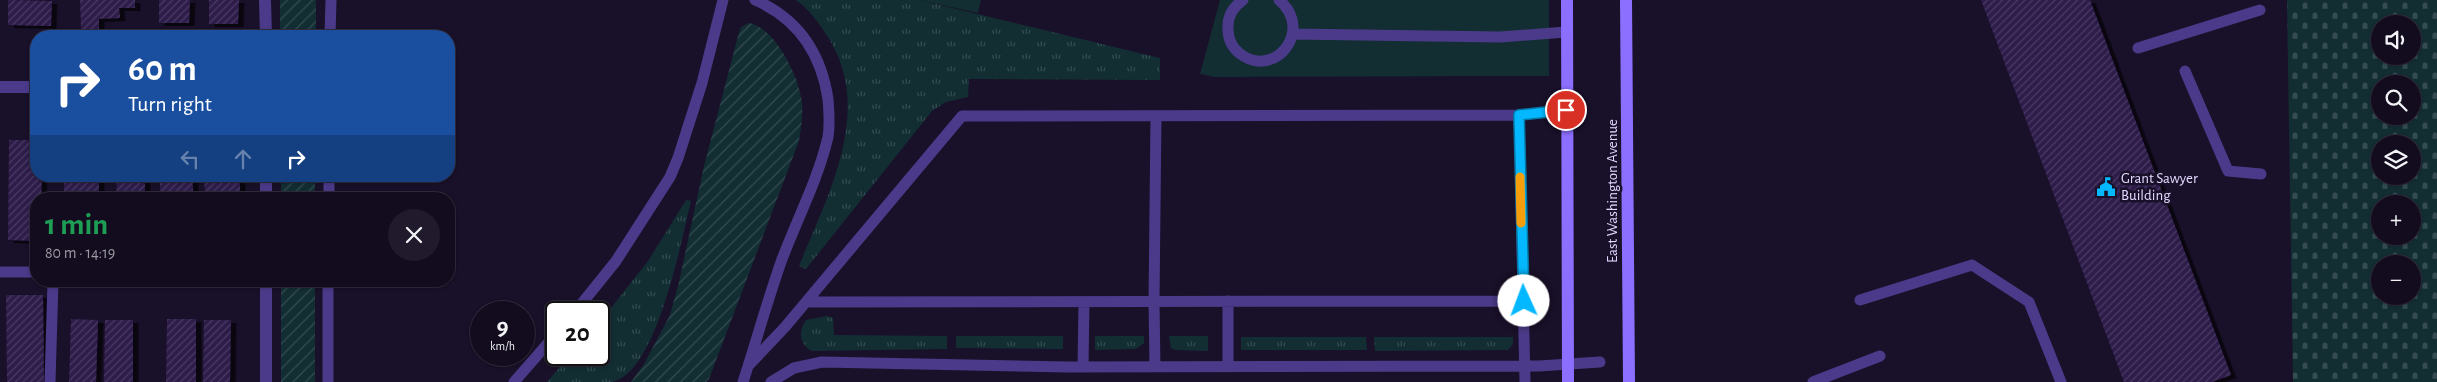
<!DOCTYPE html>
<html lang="en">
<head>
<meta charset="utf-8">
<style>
	:root { --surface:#130c1f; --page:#201a2c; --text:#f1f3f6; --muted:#9d9ba4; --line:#322c3d }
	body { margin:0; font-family:"Alegreya Sans",sans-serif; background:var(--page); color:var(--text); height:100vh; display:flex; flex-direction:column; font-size:19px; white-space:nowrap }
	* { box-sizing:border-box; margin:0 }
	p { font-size:16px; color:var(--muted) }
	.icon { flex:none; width:28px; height:28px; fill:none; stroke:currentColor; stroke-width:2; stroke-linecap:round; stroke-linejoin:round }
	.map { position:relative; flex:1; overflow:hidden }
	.panel { position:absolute; left:30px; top:192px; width:425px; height:95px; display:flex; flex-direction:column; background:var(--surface); border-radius:20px; box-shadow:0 1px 4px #0004,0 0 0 1px var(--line) }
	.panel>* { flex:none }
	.guide { position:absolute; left:30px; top:30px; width:425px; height:152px; border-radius:20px; box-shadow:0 1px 4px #0004,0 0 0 1px var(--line); background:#1a4fa0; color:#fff; overflow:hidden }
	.buttons { position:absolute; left:2371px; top:15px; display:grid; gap:10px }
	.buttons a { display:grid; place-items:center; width:50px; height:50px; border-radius:50%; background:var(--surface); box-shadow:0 1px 4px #0004,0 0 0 1px var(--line); font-size:25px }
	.speed { position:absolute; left:470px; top:301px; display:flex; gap:10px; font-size:25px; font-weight:700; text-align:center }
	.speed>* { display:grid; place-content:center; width:65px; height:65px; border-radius:50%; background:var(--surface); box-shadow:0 1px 4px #0004,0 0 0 1px var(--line); line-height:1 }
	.speed small { font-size:12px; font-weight:400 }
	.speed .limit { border:2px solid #111; border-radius:8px; background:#fff; color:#111 }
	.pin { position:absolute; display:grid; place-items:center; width:42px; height:42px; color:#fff; margin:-21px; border:2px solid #fff; border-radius:50%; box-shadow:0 1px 5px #0007 }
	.me { position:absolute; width:55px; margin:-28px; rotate:358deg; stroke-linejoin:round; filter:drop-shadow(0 0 4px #0008) }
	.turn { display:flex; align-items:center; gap:18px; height:105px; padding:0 15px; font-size:22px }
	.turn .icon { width:65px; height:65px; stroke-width:2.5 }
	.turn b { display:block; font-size:35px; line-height:42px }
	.lanes { display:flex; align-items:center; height:48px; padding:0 15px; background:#0003; justify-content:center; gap:25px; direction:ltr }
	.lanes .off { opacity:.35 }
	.round { display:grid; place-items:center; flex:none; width:52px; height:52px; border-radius:26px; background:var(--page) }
	.summary { display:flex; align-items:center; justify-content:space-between; height:85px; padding:0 15px }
	h1 { font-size:30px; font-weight:600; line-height:38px; color:#1e9e55 }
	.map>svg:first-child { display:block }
	.grass { fill:url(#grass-tufts) }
	.cemetery { fill:url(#cemetery-stones); fill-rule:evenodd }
	.park { fill:#122e33 }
	.garden { fill:url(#garden-furrows) }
	.building { fill:url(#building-hatch); filter:url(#shadow) }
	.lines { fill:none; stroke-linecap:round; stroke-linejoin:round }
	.service { stroke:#4b3a89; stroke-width:11 }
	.minor { stroke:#4b3a89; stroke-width:12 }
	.secondary { stroke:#8c6fff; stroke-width:12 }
	.route-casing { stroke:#0378a6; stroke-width:12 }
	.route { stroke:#04b8ff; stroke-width:9 }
	.slow { stroke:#f59e0b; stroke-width:9 }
	.labels { text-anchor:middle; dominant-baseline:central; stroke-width:5; stroke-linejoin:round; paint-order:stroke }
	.poi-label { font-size:15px; fill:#e3d8ff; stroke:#191029; text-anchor:start }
	.street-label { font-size:15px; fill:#e3d8ff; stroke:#191029 }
</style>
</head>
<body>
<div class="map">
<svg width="2437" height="382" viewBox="0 0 2437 382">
	<defs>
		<pattern id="grass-tufts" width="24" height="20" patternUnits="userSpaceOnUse" patternTransform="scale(1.25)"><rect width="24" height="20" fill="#122e33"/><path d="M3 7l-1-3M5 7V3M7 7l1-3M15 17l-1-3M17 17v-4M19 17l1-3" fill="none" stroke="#344c52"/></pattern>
		<pattern id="cemetery-stones" width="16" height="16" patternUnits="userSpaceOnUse" patternTransform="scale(1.25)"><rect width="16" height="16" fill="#122e33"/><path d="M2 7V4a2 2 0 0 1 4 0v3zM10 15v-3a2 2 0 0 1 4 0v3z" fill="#344c52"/></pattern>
		<pattern id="garden-furrows" width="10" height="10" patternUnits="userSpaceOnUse" patternTransform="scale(1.25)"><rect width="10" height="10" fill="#122e33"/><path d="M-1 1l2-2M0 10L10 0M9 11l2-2" fill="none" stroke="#344c52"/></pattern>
		<pattern id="building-hatch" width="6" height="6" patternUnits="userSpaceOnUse" patternTransform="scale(1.25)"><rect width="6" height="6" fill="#2d1b4a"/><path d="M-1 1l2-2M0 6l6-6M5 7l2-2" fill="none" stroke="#4b3b65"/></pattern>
		<filter id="shadow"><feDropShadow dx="5.5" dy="3" stdDeviation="0" flood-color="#0009"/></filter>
	</defs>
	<rect width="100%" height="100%" fill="#191029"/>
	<!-- grass -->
	<path class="grass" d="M 796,0 L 919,0 L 1160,58 L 1160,80 L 969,79 L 968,97 L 946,102 L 932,111 L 806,269 L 799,266 C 828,194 876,108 826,34 C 817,21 810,10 796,0 Z
		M 686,200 L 691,201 C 681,241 657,373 612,382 C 595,382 565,382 547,382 L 570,355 L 599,355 L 599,323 L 648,261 Z
		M 827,316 L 833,318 L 834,335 L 947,336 L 947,349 L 812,351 C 799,344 798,331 806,320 Z
		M 956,336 L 1063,336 L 1063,349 L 956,348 Z
		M 1095,336 L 1144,336 L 1144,343 L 1136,349 L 1095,350 Z
		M 1169,336 L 1208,336 L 1208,351 L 1175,350 L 1171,348 Z
		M 1241,337 L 1366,337 L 1367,350 L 1241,350 Z
		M 1374,337 L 1513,337 L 1513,344 L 1508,350 L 1375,351 Z"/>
	<!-- cemetery -->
	<path class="cemetery" d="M 2287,0 L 2437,0 L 2437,382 L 2293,382 ZM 2380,24 L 2412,24 L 2412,56 L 2380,56 ZM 2380,84 L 2412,84 L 2412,116 L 2380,116 ZM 2380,144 L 2412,144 L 2412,176 L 2380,176 ZM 2380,204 L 2412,204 L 2412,236 L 2380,236 ZM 2380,264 L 2412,264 L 2412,296 L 2380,296 Z"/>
	<!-- park -->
	<path class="park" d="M 919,0 L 981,0 L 978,13 Z
		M 1220,0 L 1549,0 L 1549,76 L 1215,77 L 1200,74 Z"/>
	<!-- garden -->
	<path class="garden" d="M 280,0 L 316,0 L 316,36 L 280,36 Z
		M 749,23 C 775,27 800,78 802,103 C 803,115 801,128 799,141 L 709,379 L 706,382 L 631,382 L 644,364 L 670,315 L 679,282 L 704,166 L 738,36 L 741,27 Z
		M 281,176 L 315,176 L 315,199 L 281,199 Z
		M 281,281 L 315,281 L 315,382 L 281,382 Z"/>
	<!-- building -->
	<path class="building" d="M 8,0 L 52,1 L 51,26 L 8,25 Z
		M 80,0 L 135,0 L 135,8 L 119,8 L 120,18 L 99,19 L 99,29 L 81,29 Z
		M 159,0 L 190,0 L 189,23 L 159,23 Z
		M 209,0 L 239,0 L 238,24 L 209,24 Z
		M 1981,0 L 2090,0 L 2231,375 L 2212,382 L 2124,382 Z
		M 9,140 L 36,140 L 36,176 L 42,176 L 41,199 L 36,199 L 36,241 L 8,240 Z
		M 64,176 L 99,176 L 99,199 L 64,199 Z
		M 117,176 L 145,176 L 145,199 L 116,199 Z
		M 160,176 L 193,176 L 193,199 L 160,199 Z
		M 204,176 L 240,176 L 240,199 L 205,199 Z
		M 6,295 L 43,295 L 44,382 L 7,382 Z
		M 71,319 L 98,320 L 96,382 L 69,382 Z
		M 167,319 L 196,319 L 196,382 L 166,382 Z
		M 105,320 L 133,320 L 133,382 L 104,382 Z
		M 204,320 L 231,320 L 230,382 L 203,382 Z"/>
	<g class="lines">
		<!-- service -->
		<path class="service" d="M 1243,0 C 1233,7 1227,17 1228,29 C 1228,38 1232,47 1239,53 C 1274,81 1315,30 1279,0
			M 1293,34 L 1500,37 L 1566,32
			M 330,36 L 331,0
			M 2138,48 L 2260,10
			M 2185,71 L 2228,171 L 2261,174
			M 329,199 L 329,176
			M 0,272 L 36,272
			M 1860,300 L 1972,265 L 2029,302 L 2061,382
			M 806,302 L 1524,301
			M 575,312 L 616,261 L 670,177 L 678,158 L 702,83 L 723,0
			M 749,365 L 785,327 L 962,116 L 1519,115
			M 1228,366 L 1228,301
			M 1083,367 L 1084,302
			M 1155,367 L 1154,302 L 1156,116
			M 50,382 L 53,281
			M 328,382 L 328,281
			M 514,382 L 556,334
			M 743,382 C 756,342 767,302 781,262 C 796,221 818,180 828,137 C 830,125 829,111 828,99 C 821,53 799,19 755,0
			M 771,382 L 794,368 L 822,362 L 1068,367 L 1539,366 L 1600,362
			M 1525,382 L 1519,115 L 1567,110
			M 1813,382 L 1880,356"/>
		<!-- minor -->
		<path class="minor" d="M 265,0 L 266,36
			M 0,87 L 36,87
			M 266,176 L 266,199
			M 266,382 L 266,281"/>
		<!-- secondary -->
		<path class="secondary" d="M 1567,0 L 1568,382
			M 1626,0 L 1629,382"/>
	</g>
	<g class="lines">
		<!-- route casing -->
		<g class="route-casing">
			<path id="route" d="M 1524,301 L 1519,115 L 1566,110"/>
		</g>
		<!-- route -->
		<use href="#route" class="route"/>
		<!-- slow -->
		<path class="slow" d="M 1520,177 L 1521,223"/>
	</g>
	<!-- icons -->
	<defs>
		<g id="civic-bare" transform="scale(1.5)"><path d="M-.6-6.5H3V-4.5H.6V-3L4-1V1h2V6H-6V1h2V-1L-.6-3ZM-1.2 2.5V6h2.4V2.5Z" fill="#04b8ff" stroke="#191029" stroke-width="2.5" paint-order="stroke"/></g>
	</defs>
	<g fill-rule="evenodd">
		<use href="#civic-bare" x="2106" y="187"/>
	</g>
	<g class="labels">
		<!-- poi labels -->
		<g class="poi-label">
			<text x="2121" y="178">Grant Sawyer<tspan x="2121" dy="17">Building</tspan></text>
		</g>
		<!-- street labels -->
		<g class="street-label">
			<text transform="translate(1612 191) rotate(-90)">East Washington Avenue</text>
		</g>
	</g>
</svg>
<div class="buttons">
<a><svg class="icon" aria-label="sound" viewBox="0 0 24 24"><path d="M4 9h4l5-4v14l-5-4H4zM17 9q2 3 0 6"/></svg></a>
<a><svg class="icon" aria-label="search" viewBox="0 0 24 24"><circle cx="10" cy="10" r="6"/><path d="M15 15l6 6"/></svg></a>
<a><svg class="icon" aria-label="layers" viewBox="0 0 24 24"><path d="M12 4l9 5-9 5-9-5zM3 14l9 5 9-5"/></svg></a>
<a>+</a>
<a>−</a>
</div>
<div class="speed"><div>9<small>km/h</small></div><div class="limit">20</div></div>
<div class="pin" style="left:1566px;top:110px;background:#d93025"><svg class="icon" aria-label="arrive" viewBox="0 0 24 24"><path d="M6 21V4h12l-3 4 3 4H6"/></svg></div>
<svg class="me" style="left:1524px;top:301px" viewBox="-20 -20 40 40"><circle r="19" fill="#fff"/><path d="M0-13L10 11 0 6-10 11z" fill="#04b8ff"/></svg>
<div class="guide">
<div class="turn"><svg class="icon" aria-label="right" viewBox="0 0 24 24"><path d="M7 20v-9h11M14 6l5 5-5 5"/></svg><div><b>60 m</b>Turn right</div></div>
<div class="lanes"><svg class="icon off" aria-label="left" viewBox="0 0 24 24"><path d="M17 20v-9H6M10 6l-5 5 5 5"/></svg><svg class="icon off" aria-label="ahead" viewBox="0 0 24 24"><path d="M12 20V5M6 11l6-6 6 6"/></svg><svg class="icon" aria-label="right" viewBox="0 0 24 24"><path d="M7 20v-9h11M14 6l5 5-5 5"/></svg></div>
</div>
<section class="panel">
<div class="summary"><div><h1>1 min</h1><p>80 m · 14:19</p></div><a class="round"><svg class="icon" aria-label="close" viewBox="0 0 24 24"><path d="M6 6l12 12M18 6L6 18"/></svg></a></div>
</section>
</div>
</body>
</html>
